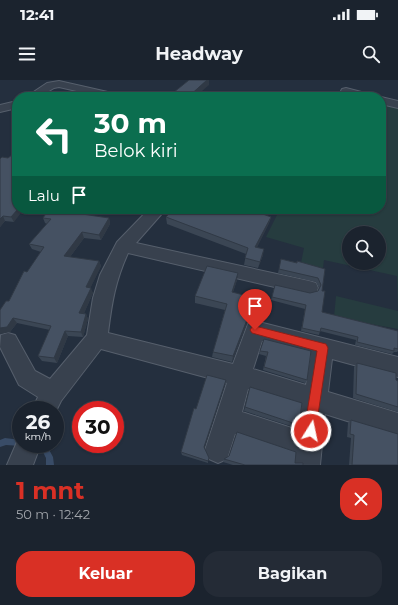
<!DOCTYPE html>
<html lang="id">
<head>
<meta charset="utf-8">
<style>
	:root { --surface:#1b232e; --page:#242b36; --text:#f1f3f6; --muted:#a0a4aa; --line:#39404a; --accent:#d93025 }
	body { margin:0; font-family:Montserrat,sans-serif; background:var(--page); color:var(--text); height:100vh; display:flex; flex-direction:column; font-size:15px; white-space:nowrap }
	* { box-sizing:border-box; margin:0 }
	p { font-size:13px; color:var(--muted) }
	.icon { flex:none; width:22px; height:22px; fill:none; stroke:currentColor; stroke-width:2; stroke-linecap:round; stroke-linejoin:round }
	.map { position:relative; height:385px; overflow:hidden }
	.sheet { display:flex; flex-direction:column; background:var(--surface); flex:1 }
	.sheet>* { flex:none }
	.top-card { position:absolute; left:12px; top:12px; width:374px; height:122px; border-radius:16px; box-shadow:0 1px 3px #0004,0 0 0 1px var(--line); background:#0b6e4f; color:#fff; overflow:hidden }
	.buttons { position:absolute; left:342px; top:146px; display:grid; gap:8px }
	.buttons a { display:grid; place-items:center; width:44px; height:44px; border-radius:50%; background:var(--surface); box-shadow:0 1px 3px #0004,0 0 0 1px var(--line); font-size:20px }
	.speed { position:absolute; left:12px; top:321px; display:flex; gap:8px; font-size:20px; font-weight:700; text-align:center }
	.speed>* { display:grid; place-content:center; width:52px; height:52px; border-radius:50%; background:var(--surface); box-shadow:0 1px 3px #0004,0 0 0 1px var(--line); line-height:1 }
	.speed small { font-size:10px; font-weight:400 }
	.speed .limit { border:6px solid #d22; background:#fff; color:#111 }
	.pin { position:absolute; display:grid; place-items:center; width:34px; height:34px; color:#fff; margin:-41px -17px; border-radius:50% 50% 50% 0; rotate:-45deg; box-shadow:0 0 4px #0007 }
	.pin .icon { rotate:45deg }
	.me { position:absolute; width:44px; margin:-22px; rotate:10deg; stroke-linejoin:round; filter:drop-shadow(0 0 3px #0008) }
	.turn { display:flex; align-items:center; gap:14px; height:84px; padding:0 16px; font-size:18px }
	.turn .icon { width:52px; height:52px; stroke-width:2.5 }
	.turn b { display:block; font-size:28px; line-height:34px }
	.then { display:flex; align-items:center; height:38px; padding:0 16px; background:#0003; gap:8px; font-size:15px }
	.round { display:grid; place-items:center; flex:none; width:42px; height:42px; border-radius:16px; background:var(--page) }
	.summary { display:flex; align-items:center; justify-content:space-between; height:68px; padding:0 16px }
	h1 { font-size:24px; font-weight:700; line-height:30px; color:var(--accent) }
	.action { display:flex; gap:8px; margin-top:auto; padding:8px 16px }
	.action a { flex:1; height:46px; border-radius:16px; background:var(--accent); color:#fff; font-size:16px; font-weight:700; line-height:46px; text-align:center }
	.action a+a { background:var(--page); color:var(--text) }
	.status { display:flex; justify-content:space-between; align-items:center; height:28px; padding:0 20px; background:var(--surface); direction:ltr }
	.status svg { height:11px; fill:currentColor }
	header { display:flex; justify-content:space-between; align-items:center; height:52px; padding:0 16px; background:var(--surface); font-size:18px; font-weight:700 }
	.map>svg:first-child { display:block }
	.green { fill:#263c3f; fill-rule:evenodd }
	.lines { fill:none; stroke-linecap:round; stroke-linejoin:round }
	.stream { fill:#394c67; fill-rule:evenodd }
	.street-casing { stroke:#565f6c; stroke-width:2 }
	.street { fill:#38414e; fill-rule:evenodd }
	.wall { fill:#3b4654 }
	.shaded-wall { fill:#303945 }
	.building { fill:#455162; stroke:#303945 }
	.route { fill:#d93025; stroke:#8d1f18 }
</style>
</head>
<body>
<div class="status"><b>12:41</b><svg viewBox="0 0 49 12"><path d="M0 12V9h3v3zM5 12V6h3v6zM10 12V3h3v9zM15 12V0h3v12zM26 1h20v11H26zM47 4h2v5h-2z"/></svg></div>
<header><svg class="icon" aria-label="menu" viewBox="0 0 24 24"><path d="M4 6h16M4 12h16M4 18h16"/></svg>Headway<svg class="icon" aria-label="search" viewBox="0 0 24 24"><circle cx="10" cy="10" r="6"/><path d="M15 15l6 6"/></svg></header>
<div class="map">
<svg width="398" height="385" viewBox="0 0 398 385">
	<rect width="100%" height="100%" fill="#242f3e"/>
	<!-- green -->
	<path class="green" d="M 381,23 L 398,28 L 398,249 L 334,237 L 336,216 L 398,231 L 397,196 L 324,180 L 323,188 L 301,183 L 304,168 L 266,157 L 280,129 L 381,129 ZM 349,153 L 379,153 L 379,183 L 349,183 Z"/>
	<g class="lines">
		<!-- stream -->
		<path class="stream" d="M 5,358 L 21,360 L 21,364 L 24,364 L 23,365 L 21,366 L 6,365 L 0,367 L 0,360 Z
			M 32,364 L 46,364 L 53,377 L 54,385 L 46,385 L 46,378 L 41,368 L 33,366 Z"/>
		<!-- street casing -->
		<g class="street-casing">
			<path id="street" d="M 59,1 L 121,15 L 122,17 L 103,17 L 59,7 L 54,8 L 39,17 L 26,17 L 47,3 Z
				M 346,8 L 373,15 L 374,17 L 356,17 L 342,13 L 341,11 L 342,9 Z
				M 380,17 L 381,17 L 398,21 L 398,28 L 381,24 L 381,17 Z
				M 17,21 L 17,28 L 0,32 L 0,25 Z
				M 149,129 L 166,129 L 136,163 L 309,201 L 316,203 L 318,208 L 316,213 L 309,215 L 128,173 C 115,202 112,222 108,253 L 233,284 L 248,244 L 255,241 L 398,277 L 398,297 L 332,279 L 328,312 L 398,333 L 398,357 L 325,334 L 320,385 L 294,385 L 295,374 L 235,354 L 227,379 L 218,383 L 209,379 L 205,370 L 227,303 L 101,269 L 61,321 L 55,333 L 55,330 L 32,330 L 38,317 L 19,305 L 0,267 L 1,255 L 8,253 L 15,255 L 35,291 L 50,299 L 87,255 L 93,218 L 100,195 L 117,162 ZM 262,261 L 311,274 L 306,305 L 253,289 ZM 248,309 L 302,326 L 298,350 L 242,332 Z
				M 20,355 L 21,364 L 41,364 L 33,385 L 7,385 Z"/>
		</g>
		<!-- street -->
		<use href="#street" class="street"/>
	</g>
	<!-- wall -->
	<path class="wall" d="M 0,79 L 14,142 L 5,141 L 0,147 Z
		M 49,129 L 88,129 L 86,135 L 109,138 L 110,144 L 101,160 L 84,158 L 70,177 L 99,181 L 101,186 L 90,208 L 93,213 L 84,233 L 86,234 L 88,239 L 83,257 L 68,256 L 57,283 L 42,281 L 38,276 L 50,250 L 17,243 L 10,252 L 9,221 L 41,172 L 32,169 L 29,164 L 47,144 L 45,143 L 43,138 Z
		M 174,129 L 264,129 L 262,134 L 271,137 L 269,143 L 257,167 L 263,175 L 258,188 L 244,185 L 246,174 L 167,144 L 166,137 Z
		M 281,179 L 325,189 L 322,211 L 322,232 L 398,251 L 398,271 L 397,272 L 394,272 L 392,274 L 355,265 L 356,260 L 320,251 L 319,255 L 301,251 L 305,229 L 271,220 L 275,205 L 310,213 L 318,211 L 319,208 L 316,202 L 278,193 Z
		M 237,200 L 233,212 L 258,225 L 254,240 L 247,243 L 232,282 L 212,277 L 213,272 L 225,230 L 195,223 L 195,216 Z
		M 264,259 L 307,300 L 305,303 L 263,290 L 266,276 L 259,274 Z
		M 357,283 L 398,301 L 398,332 L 353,318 L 354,287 Z
		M 225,304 L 204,368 L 208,380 L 208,383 L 182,375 L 181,372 L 196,329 Z
		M 250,307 L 299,345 L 297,348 L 244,331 Z
		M 351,340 L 398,385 L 349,385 L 351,358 L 347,357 L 348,343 Z
		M 224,379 L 295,383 L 303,385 L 233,385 L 223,382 Z"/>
	<!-- shaded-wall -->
	<path class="shaded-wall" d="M 207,0 L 209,0 L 209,5 L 195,17 L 188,17 Z
		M 18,129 L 24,129 L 14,142 L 11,137 Z
		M 84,129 L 88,129 L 84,140 L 82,134 Z
		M 262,129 L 264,129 L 259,140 L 260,133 Z
		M 3,136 L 5,141 L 0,147 L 0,139 Z
		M 271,137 L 269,143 L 254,173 L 255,167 Z
		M 109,138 L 110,144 L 101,160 L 99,155 Z
		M 82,152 L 84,158 L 67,181 L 64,176 Z
		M 264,169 L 263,175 L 258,188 L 260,182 Z
		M 99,181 L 101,186 L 88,213 L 86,207 Z
		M 238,193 L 237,200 L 231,218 L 232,212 Z
		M 91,208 L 93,213 L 82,238 L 79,233 Z
		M 259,219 L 254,240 L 247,243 L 232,282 L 233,276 L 248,237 Z
		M 86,234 L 88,239 L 83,257 L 81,252 Z
		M 13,238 L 17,243 L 10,252 L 0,254 L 0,248 Z
		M 65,251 L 68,256 L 57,283 L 54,278 Z
		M 226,300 L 225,304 L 204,370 L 204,367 Z"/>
	<!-- building -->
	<path class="building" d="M 189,0 L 207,0 L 188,17 L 168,17 Z
		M 17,71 L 17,129 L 18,129 L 11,137 L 3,136 L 0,139 L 0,79 L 2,77 L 8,78 Z
		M 49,129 L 84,129 L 82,134 L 109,138 L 99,155 L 82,152 L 64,176 L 99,181 L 86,207 L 91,208 L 79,233 L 86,234 L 81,252 L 65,251 L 54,278 L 38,276 L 51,246 L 13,238 L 7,247 L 0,248 L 0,230 L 6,221 L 9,221 L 24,191 L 27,192 L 44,167 L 29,164 L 51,139 L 43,138 Z
		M 174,129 L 262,129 L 260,133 L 271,137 L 255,167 L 264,169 L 260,182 L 245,178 L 248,168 L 166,137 Z
		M 281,179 L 297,183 L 297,181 L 325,189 L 322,211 L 325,211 L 322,232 L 398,251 L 398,269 L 394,268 L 394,271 L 357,262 L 358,257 L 321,248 L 320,252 L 302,248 L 306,225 L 272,217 L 275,205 L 310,213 L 318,211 L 321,205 L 318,198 L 279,189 Z
		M 207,186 L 238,193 L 232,212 L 259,219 L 255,234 L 248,237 L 233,276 L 213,272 L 227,224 L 195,216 Z
		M 264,259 L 311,271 L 307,300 L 264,287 L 268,272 L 260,271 Z
		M 357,283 L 396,293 L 396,300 L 398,301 L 398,327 L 356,314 Z
		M 207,295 L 226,300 L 204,367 L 209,378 L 208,381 L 181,372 L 194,328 L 196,329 Z
		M 250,307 L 302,323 L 299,345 L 245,327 Z
		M 351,340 L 398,354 L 398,385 L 352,385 L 354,355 L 350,354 Z
		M 237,352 L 296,372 L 295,383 L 303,383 L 303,385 L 245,385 L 224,379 L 229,376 Z"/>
	<!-- route -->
	<path class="route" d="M 255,246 L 326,264 L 328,268 L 315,355 L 311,357 L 306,355 L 304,351 L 317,271 L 252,253 L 250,250 L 252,247 Z"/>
</svg>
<div class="buttons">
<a><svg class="icon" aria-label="search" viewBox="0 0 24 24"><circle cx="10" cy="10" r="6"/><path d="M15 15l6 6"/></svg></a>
</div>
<div class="speed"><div>26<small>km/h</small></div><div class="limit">30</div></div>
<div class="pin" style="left:255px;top:250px;background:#d93025"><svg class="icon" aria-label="arrive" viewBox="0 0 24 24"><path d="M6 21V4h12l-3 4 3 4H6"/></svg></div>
<svg class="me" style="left:311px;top:351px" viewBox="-20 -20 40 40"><circle r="17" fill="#d93025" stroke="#fff" stroke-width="3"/><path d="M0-11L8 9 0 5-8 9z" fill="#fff"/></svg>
<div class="top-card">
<div class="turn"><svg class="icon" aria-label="left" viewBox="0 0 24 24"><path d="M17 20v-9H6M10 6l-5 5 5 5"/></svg><div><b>30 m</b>Belok kiri</div></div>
<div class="then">Lalu<svg class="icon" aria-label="arrive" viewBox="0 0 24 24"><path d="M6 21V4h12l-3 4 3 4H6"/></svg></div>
</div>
</div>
<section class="sheet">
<div class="summary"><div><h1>1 mnt</h1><p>50 m · 12:42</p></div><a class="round" style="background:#d93025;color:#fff"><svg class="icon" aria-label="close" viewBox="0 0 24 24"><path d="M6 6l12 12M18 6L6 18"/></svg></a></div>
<div class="action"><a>Keluar</a><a>Bagikan</a></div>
</section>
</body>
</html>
